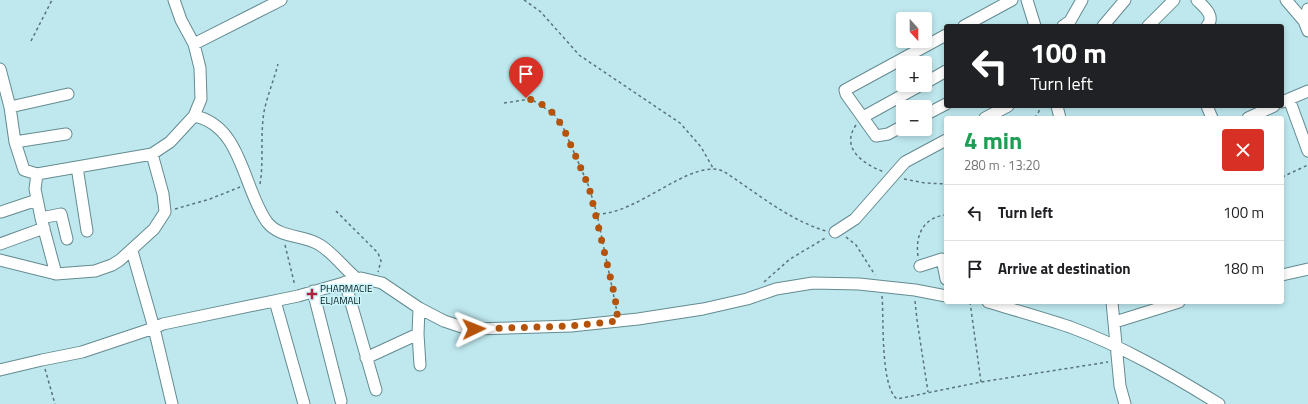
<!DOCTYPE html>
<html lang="en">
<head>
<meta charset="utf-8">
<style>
	:root { --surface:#fff; --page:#f2f2f2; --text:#202124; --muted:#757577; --line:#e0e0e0 }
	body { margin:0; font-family:"Titillium Web",sans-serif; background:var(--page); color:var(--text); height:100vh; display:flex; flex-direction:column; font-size:15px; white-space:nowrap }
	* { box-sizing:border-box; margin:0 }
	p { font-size:13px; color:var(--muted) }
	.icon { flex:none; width:22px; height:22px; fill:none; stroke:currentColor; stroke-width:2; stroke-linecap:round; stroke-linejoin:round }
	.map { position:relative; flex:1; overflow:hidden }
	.sheet { position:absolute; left:944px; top:116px; width:340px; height:188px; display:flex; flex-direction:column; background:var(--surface); border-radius:4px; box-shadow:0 2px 6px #0003 }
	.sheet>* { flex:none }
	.hud { position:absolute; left:944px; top:24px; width:340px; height:84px; border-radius:4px; box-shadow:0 2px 6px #0003; background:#202124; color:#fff; overflow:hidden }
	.needle { width:26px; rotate:159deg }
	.fabs { position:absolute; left:896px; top:12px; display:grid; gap:8px }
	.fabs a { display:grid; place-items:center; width:36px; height:36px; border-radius:4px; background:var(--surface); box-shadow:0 2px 6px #0003; font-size:20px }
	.pin { position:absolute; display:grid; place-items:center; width:34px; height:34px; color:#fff; margin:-41px -17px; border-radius:50% 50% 50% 0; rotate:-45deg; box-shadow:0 0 4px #0007 }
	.pin .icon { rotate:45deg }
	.me { position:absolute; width:44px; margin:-22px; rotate:88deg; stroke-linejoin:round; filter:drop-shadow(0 0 3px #0008) }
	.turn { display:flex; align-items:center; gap:14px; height:84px; padding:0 20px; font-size:18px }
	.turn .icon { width:52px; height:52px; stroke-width:2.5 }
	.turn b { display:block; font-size:28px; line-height:34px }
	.round { display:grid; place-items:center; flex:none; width:42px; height:42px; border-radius:4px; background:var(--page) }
	.headline { display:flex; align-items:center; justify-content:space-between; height:68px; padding:0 20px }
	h1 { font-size:24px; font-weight:700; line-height:30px; color:#1e9e55 }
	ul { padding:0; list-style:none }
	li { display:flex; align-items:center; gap:12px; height:56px; padding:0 20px; border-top:1px solid var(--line) }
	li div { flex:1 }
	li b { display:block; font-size:15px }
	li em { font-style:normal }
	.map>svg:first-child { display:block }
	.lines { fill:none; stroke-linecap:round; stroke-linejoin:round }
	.minor-casing { stroke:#648b91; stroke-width:13 }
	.path { stroke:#597478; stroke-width:1.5; stroke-dasharray:3 3; stroke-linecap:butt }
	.minor { stroke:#fff; stroke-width:11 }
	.route { stroke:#b45309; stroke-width:7; stroke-dasharray:0 12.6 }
	.poi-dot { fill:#b3203b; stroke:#cbf5fb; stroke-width:1.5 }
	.labels { text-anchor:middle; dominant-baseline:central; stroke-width:3; stroke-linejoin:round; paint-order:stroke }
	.poi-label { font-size:10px; fill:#051416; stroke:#cbf5fb; text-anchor:start }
</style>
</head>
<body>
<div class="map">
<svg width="1308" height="404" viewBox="0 0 1308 404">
	<rect width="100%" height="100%" fill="#bee8ee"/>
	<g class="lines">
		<!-- minor casing -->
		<g class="minor-casing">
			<path id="minor" d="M 1027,0 L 1035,26
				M 1197,0 C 1204,7 1216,16 1207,26
				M 1286,0 L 1304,21 L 1308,31
				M 1304,21 L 1308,9
				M 964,26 L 1012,0
				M 1063,26 L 1070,21 L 1082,0
				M 1103,26 L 1125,0
				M 1148,26 L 1174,0
				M 194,44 L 281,0
				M 0,69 L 10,107 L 15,142 L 24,170 L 37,174 L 152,154 L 170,142 L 194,116 L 201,99 L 200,68 L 194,44 L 181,20 L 174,0
				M 925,83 L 946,71
				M 1289,99 L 1308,151
				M 1282,102 L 1308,91
				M 1057,106 L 1060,118
				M 1207,106 L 1212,118
				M 10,107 L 68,94
				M 925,115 L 946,104
				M 194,116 C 242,125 243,189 267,222 C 280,239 304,234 320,245 C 333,253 344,268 356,278
				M 863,117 L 921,85
				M 985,118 L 1008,106
				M 1248,118 L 1274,106
				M 903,126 L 888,134 L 876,136 L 846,94 L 845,90 L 946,35
				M 15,142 L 66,134
				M 77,167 L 87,231
				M 37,174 L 35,189 L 41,218 L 61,214 L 67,239
				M 1,212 L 37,200
				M 41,218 L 56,274
				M 835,232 L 855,219 L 905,162 L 946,140
				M 0,244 L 44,228
				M 132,251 L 154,328 L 163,324 L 298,296 L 361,278 L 382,283 L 419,308 L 444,321 L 462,327 L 474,329 L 571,326 L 638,319 L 703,309 L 747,299 L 776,289 L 813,283 L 859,284 L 915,290 L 946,296
				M 0,260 L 56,274 L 95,271 L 112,265 L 120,260 L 154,229 L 165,212 L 163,194 L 152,154
				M 920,266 L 942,259 L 946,279
				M 1282,275 L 1308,269
				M 345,282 L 376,390
				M 313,291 L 341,401
				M 275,301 L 304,404
				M 988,302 C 1015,310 1043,318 1070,327 C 1122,346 1172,375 1219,404
				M 1112,302 L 1120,386 L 1125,404
				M 419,308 L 418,334 L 420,365
				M 1115,322 L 1179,302
				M 366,358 L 418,334
				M 0,370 L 42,360 L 82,352 L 154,328 L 172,404"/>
		</g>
		<!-- path -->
		<path class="path" d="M 524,0 L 541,12 L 579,55 L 680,123 L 701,147 L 713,168
			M 31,41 L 52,0
			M 504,103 L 531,99 L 554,114 L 563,127 L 589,187 L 597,214 L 617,312
			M 1035,118 L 1042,106
			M 856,125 C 840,148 863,164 884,172
			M 1282,177 L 1308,165
			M 904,179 L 925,183 L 946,184
			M 260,184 C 264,161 260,136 264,112 C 267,96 274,80 278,64
			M 175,209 L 210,199 L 240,187
			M 336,211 L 378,253 L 381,261 L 378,272
			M 597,214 C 637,215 691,158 723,171 C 756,192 788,220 826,231
			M 846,237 L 856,245 L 875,275
			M 285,245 L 295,286
			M 918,256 C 915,236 923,217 946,215
			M 764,282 L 790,259 L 827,237
			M 882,296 C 884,316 880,386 897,399 L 981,382 L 1108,362
			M 915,301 L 917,320 L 928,392
			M 970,302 L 981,382
			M 45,369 L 55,404"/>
		<!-- minor -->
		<use href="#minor" class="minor"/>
	</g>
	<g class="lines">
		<!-- route -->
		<path class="route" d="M 474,329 L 571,326 L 618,321 L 615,297 L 589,187 L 563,127 L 554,114 L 539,102 L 526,98"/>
	</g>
	<!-- markers -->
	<path class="poi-dot" d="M310 288h4v4h4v4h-4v4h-4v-4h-4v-4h4z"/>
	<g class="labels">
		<!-- poi labels -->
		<g class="poi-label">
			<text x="320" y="288">PHARMACIE<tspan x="320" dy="12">ELJAMALI</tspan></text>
		</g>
	</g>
</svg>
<div class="fabs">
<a><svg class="needle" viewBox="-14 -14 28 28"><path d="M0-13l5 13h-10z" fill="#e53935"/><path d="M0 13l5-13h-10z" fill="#757577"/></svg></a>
<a>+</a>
<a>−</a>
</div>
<div class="pin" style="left:526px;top:98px;background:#d93025"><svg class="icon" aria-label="arrive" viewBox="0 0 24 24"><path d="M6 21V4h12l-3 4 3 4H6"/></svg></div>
<svg class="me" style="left:474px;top:329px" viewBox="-20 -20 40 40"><path d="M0-17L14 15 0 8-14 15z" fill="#b45309" stroke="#fff" stroke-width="4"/></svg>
<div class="hud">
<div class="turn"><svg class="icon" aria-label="left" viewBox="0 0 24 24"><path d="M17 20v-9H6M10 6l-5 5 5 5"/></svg><div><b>100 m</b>Turn left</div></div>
</div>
<section class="sheet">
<div class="headline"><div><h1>4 min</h1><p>280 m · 13:20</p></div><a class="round" style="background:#d93025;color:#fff"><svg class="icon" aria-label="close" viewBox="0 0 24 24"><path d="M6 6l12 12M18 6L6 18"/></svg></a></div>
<ul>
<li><svg class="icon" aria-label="left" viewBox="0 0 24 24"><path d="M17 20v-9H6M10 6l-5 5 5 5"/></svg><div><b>Turn left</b></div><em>100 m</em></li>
<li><svg class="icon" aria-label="arrive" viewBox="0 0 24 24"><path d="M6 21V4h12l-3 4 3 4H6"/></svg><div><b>Arrive at destination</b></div><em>180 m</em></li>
</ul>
</section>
</div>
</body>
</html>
